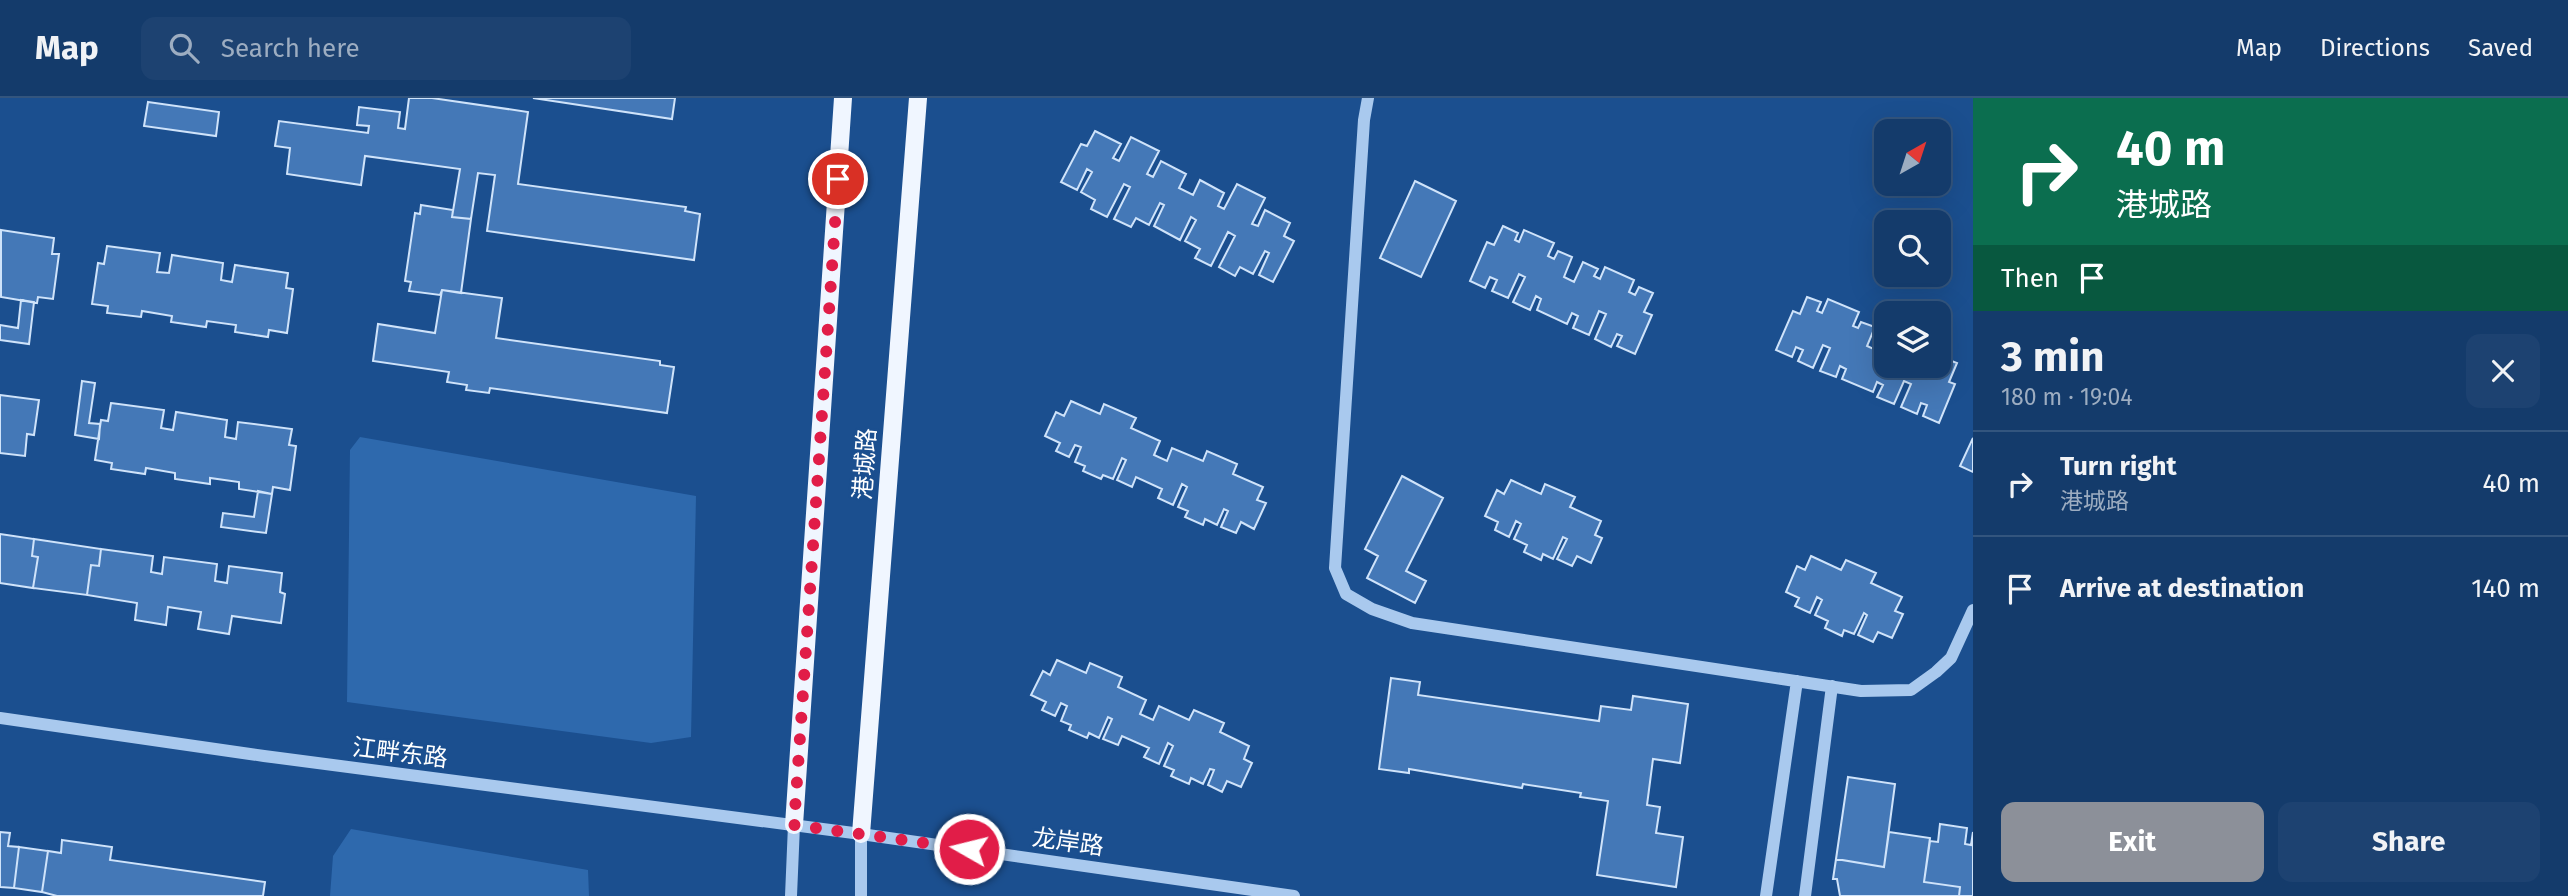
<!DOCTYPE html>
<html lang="en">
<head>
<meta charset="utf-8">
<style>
	:root { --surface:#143b6b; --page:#1d4271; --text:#f1f3f6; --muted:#9dadc1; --line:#33557e; --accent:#8c9099 }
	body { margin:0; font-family:"Fira Sans","Noto Sans SC",sans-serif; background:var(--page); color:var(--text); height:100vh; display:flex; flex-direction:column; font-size:26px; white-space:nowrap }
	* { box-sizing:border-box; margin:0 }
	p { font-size:23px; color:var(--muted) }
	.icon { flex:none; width:38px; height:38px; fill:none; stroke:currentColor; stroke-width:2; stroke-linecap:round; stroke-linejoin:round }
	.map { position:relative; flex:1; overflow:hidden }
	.panel { display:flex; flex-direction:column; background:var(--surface); width:595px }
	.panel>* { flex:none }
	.hud { background:#0b6e4f; color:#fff; overflow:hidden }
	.needle { width:46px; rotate:39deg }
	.tools { position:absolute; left:1874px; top:21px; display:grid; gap:14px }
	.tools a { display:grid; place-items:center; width:77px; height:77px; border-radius:14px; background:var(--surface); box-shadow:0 7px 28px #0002,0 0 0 2px var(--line); font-size:35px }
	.pin { position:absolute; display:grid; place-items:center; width:60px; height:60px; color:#fff; margin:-30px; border:4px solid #fff; border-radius:50%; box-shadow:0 2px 7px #0007 }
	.me { position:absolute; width:77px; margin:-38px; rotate:278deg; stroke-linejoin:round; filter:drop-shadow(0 0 5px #0008) }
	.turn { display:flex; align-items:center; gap:24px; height:147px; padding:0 28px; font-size:32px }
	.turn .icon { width:91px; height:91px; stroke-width:2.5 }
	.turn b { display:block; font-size:49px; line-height:60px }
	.then { display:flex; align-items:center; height:66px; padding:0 28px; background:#0003; gap:14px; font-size:26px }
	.round { display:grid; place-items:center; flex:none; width:74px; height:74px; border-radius:14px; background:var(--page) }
	.overview { display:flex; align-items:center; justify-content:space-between; height:119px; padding:0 28px }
	h1 { font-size:42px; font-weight:700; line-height:52px }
	.button { display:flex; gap:14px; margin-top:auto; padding:14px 28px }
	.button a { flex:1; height:80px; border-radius:14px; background:var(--accent); color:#fff; font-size:28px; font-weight:700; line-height:80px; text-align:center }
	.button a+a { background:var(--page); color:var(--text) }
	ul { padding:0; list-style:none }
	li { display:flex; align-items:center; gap:21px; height:105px; padding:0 28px; border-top:2px solid var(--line) }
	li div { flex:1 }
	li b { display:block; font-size:26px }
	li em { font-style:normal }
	header { display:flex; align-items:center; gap:42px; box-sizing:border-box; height:98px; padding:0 35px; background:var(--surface); border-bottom:2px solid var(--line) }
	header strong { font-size:33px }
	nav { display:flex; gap:38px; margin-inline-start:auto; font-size:24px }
	.search { width:490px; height:63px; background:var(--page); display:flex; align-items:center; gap:18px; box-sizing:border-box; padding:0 24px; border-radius:14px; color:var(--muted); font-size:26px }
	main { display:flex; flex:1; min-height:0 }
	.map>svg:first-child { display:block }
	.green { fill:#2e69ad }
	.building { fill:#4478b7; stroke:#cfe3fa; stroke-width:2 }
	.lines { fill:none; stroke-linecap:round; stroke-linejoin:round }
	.minor { stroke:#a9c9ee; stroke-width:12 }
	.major { stroke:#f0f6ff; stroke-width:18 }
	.route { stroke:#e11d48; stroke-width:12; stroke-dasharray:0 21.6 }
	.labels { text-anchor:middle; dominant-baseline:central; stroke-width:5; stroke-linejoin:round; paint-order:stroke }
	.street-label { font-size:24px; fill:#fff; stroke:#1b4f8f }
</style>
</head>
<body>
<header>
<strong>Map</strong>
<div class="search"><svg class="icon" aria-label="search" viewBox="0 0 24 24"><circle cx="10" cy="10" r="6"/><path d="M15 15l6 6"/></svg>Search here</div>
<nav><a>Map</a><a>Directions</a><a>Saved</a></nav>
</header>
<main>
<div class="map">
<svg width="1973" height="798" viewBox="0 0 1973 798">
	<rect width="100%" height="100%" fill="#1b4f8f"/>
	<!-- green -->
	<path class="green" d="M 360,339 L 696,398 L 691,639 L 651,645 L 347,604 L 350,352 Z
		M 351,731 L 588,772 L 589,798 L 330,798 L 333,758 Z"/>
	<!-- building -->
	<path class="building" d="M 409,0 L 432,0 L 528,14 L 518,86 L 686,109 L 685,113 L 700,116 L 694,162 L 487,133 L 495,77 L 478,75 L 471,121 L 452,119 L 460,71 L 365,58 L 361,87 L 287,76 L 290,50 L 275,48 L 279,23 L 368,35 L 369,28 L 357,27 L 359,9 L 400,14 L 398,30 L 405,31 Z
		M 533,0 L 675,0 L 672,21 Z
		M 148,4 L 219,14 L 216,38 L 144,28 Z
		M 1095,33 L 1121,46 L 1113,60 L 1119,63 L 1131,39 L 1159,53 L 1147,76 L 1153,79 L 1161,63 L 1186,76 L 1179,90 L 1193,97 L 1200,82 L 1224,95 L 1218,108 L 1224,111 L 1237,86 L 1265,100 L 1252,126 L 1258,128 L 1265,112 L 1290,125 L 1284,138 L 1294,143 L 1273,184 L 1259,177 L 1269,155 L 1265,153 L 1253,176 L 1240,169 L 1235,178 L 1219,169 L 1235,138 L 1228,134 L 1211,168 L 1195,160 L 1200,151 L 1185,143 L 1196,122 L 1191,119 L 1180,142 L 1154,128 L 1164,107 L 1160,105 L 1149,127 L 1136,120 L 1131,129 L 1114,121 L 1130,89 L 1124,86 L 1107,119 L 1091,111 L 1095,102 L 1081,94 L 1092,74 L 1087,71 L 1077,92 L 1061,84 L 1081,46 L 1087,48 Z
		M 1415,83 L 1456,103 L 1421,179 L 1380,160 Z
		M 421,107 L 453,112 L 452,119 L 471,121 L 461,195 L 442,192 L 440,197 L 409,193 L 411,184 L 405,183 L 415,115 L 420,116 Z
		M 1503,128 L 1518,135 L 1515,142 L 1519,144 L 1524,132 L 1554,145 L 1548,158 L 1554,161 L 1558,153 L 1572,159 L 1564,179 L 1574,184 L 1583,164 L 1598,171 L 1594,178 L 1600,181 L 1605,169 L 1634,182 L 1629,194 L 1635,197 L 1639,189 L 1653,195 L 1644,214 L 1652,217 L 1635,256 L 1617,248 L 1622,238 L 1617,236 L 1611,249 L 1595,241 L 1606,216 L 1599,213 L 1589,237 L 1573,230 L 1578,218 L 1572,215 L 1567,226 L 1537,212 L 1541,201 L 1536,198 L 1530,212 L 1513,204 L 1525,179 L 1519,176 L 1508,200 L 1492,193 L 1497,182 L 1490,179 L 1485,190 L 1470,183 L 1487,144 L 1494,147 Z
		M 1,132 L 54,140 L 52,156 L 59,156 L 53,201 L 38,199 L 37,205 L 1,199 Z
		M 107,148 L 160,155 L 157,174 L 169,175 L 172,157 L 223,165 L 221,182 L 232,184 L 235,167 L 288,175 L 286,190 L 293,191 L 287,235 L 269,232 L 268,239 L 235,234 L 236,227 L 207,223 L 206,229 L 171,224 L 172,218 L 142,213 L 141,219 L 107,215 L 108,208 L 92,206 L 98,165 L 104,166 Z
		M 442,192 L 502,200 L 496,240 L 660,263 L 660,267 L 674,269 L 667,315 L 490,290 L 489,295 L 466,292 L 467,287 L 447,284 L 449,274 L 373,263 L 378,226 L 435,235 Z
		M 1807,199 L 1821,204 L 1817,213 L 1822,215 L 1828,201 L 1859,214 L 1853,228 L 1858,230 L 1861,224 L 1875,229 L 1867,248 L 1880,254 L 1886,239 L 1886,268 L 1940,268 L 1944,260 L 1957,265 L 1949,284 L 1955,286 L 1939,325 L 1923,318 L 1927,307 L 1921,305 L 1917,316 L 1901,309 L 1911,286 L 1904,283 L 1894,306 L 1877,299 L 1883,287 L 1877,284 L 1873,294 L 1842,281 L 1846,271 L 1840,268 L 1836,279 L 1820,273 L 1830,250 L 1823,247 L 1813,270 L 1798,263 L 1803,252 L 1796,249 L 1792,259 L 1776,252 L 1793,213 L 1800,216 Z
		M 21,202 L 34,204 L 29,246 L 0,242 L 0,227 L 18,230 Z
		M 82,283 L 95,285 L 89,325 L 100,326 L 99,341 L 75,337 Z
		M 0,297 L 39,302 L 34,337 L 27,336 L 25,358 L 0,355 Z
		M 1071,303 L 1100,316 L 1104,306 L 1136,320 L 1131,330 L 1160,343 L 1154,357 L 1167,363 L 1172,350 L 1203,363 L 1207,353 L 1237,366 L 1233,376 L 1263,389 L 1257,402 L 1266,405 L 1254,431 L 1241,424 L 1236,435 L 1221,429 L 1228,413 L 1224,411 L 1217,427 L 1205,421 L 1203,427 L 1185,419 L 1188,413 L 1178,409 L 1187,389 L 1182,386 L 1173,407 L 1158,400 L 1162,391 L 1136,379 L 1132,389 L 1117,382 L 1126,362 L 1122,360 L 1113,381 L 1103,377 L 1101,381 L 1083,373 L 1085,368 L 1075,364 L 1081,349 L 1075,347 L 1069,359 L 1056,353 L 1060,345 L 1045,338 L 1056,314 L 1064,318 Z
		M 111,305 L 164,312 L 161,330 L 173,332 L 176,314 L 227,322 L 225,339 L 236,341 L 238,324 L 292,331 L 289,347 L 296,348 L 290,392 L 273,389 L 272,396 L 239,391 L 239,384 L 210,380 L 210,386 L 175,381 L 175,375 L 146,370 L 145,376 L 111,371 L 112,365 L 95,362 L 101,322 L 108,323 Z
		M 1973,340 L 1973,374 L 1960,368 Z
		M 1402,378 L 1443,400 L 1406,473 L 1426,483 L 1415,505 L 1367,480 L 1378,458 L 1365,451 Z
		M 1511,382 L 1541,396 L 1545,386 L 1575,399 L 1570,409 L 1601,423 L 1595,437 L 1602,440 L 1591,465 L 1577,458 L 1572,468 L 1557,461 L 1567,441 L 1563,439 L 1553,461 L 1543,456 L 1541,462 L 1524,454 L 1527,447 L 1514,441 L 1521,426 L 1516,423 L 1509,439 L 1495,432 L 1498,424 L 1485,418 L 1497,392 L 1504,396 Z
		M 258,393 L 272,396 L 266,435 L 221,429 L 223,415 L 254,419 Z
		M 0,436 L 34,441 L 32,458 L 38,459 L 33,490 L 0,485 Z
		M 34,441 L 101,451 L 99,468 L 91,467 L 87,497 L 33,490 L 38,459 L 32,458 Z
		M 101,451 L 153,458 L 151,474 L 162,476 L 164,459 L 217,466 L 215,483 L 227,485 L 229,468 L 282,475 L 280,494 L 285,496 L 281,525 L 232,518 L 229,536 L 198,531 L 201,514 L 168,509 L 166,527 L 135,522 L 137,505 L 87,497 L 91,467 L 99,468 Z
		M 1811,458 L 1841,472 L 1846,462 L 1876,475 L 1871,485 L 1902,499 L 1895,513 L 1903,516 L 1892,540 L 1878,534 L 1873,544 L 1858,537 L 1867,517 L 1864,515 L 1854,536 L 1844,532 L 1842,538 L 1825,530 L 1828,523 L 1815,517 L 1822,502 L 1817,499 L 1810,515 L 1795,508 L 1799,500 L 1786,494 L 1797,468 L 1805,472 Z
		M 1057,562 L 1086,575 L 1090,565 L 1122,579 L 1118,589 L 1146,602 L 1140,616 L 1153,622 L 1159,608 L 1189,622 L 1194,612 L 1224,625 L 1220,634 L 1249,648 L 1244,661 L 1252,665 L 1241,689 L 1227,683 L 1222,694 L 1208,687 L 1214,672 L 1210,671 L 1203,686 L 1191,680 L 1189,686 L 1171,678 L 1174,672 L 1164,668 L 1173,648 L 1168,645 L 1159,666 L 1144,659 L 1149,650 L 1122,638 L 1118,647 L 1103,641 L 1112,621 L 1108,619 L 1099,640 L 1089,635 L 1087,640 L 1069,632 L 1071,627 L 1061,623 L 1067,608 L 1061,605 L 1055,618 L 1042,612 L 1046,604 L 1031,597 L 1043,573 L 1050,577 Z
		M 1391,580 L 1420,584 L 1418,597 L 1599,623 L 1601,608 L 1631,612 L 1633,598 L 1688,606 L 1680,665 L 1653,661 L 1647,707 L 1660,709 L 1656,735 L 1683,739 L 1676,789 L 1597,777 L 1608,703 L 1580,699 L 1581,695 L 1523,686 L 1522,690 L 1409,671 L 1409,675 L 1379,671 Z
		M 1848,679 L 1895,686 L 1884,769 L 1836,761 Z
		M 1940,726 L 1967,730 L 1965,746 L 1971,747 L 1973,734 L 1973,798 L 1959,798 L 1960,789 L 1924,784 L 1930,743 L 1938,744 Z
		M 0,734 L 10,735 L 8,748 L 19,749 L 14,790 L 0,789 Z
		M 1889,734 L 1930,740 L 1924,784 L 1960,789 L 1959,798 L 1840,798 L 1837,781 L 1833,781 L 1836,761 L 1884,769 Z
		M 62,742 L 112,749 L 110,762 L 265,784 L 263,798 L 57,798 L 42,794 L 48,753 L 61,755 Z
		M 19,749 L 48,753 L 42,794 L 14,790 Z"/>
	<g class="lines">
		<!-- minor -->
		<path class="minor" d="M 1368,0 L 1364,22 L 1335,470 L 1346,496 L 1372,511 L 1412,525 L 1861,593 L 1911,592 L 1936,574 L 1951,560 L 1973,512
			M 0,620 L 264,658 L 861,736 L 1294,798
			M 861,736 L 861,798
			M 791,798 L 794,727
			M 1766,798 L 1797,583
			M 1805,798 L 1832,588"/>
		<!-- major -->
		<path class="major" d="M 794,727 L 843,0
			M 861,736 L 918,0"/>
	</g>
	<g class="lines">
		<!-- route -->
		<path class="route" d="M 838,81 L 794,727 L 969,751"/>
	</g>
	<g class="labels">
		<!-- street labels -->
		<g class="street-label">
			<text transform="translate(865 366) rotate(-86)">港城路</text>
			<text transform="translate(400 655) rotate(7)">江畔东路</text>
			<text transform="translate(1068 744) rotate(8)">龙岸路</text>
		</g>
	</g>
</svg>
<div class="tools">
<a><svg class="needle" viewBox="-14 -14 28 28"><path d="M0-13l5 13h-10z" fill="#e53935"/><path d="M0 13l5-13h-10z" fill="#9dadc1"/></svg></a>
<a><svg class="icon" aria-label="search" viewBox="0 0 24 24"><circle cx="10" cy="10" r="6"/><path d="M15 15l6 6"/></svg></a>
<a><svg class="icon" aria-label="layers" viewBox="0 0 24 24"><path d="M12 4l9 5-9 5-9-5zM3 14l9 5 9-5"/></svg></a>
</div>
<div class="pin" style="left:838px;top:81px;background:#d93025"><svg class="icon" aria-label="arrive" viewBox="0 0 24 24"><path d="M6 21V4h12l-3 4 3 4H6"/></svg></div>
<svg class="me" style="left:969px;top:751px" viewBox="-20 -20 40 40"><circle r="17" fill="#e11d48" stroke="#fff" stroke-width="3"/><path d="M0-11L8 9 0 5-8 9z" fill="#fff"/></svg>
</div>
<section class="panel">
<div class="hud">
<div class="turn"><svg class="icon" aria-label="right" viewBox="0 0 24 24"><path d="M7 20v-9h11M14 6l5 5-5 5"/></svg><div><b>40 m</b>港城路</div></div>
<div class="then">Then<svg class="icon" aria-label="arrive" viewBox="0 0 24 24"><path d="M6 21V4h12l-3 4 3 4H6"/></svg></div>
</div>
<div class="overview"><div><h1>3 min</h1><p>180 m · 19:04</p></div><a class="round"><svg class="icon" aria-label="close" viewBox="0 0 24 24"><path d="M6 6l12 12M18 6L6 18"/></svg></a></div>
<ul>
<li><svg class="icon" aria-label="right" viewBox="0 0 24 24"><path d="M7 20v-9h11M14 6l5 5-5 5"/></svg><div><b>Turn right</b><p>港城路</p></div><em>40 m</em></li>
<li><svg class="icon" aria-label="arrive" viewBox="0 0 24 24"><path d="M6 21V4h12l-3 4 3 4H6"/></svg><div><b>Arrive at destination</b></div><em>140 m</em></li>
</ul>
<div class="button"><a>Exit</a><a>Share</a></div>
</section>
</main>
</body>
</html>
